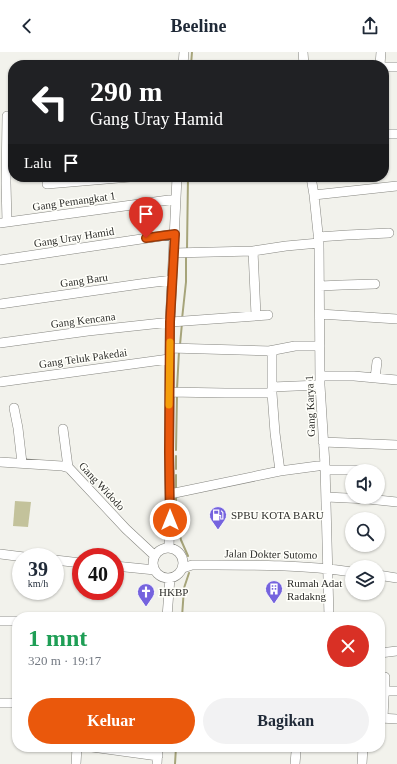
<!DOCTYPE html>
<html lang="id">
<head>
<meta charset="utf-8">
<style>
	:root { --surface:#fff; --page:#f2f2f3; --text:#1f2937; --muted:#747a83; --accent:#ea580c }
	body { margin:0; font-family:"Times New Roman",serif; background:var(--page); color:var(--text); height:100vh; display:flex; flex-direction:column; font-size:15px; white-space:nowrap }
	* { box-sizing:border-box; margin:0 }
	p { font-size:13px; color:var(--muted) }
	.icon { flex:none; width:22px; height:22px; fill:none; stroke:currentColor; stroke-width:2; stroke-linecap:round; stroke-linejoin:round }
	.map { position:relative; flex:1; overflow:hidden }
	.side { position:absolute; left:12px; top:560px; width:373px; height:140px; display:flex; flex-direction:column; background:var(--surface); border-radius:16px; box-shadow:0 1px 3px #0004 }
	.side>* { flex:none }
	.hud { position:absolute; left:8px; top:8px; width:381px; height:122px; border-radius:16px; box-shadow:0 1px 3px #0004; background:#202124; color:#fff; overflow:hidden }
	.tools { position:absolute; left:345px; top:412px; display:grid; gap:8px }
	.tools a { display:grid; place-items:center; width:40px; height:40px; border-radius:50%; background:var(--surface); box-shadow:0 1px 3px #0004; font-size:20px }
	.speed { position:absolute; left:12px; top:496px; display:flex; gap:8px; font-size:20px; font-weight:700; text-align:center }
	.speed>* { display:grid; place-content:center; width:52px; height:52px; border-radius:50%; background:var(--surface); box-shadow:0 1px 3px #0004; line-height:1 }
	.speed small { font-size:10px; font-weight:400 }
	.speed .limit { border:6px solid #d22; background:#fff; color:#111 }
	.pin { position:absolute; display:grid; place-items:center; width:34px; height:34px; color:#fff; margin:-41px -17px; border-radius:50% 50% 50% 0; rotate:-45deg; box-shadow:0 0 4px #0007 }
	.pin .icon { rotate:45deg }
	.me { position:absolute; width:44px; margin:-22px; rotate:0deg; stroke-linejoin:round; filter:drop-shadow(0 0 3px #0008) }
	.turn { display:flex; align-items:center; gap:14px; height:84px; padding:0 16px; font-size:18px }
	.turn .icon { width:52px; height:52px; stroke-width:2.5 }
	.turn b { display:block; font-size:28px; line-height:34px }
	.then { display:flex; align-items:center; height:38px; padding:0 16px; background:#0003; gap:8px; font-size:15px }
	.round { display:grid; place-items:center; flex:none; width:42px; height:42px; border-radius:21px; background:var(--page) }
	.summary { display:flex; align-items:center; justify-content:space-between; height:68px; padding:0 16px }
	h1 { font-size:24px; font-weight:700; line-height:30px; color:#1e9e55 }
	.primary-button { display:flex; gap:8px; margin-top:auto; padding:8px 16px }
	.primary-button a { flex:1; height:46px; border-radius:24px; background:var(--accent); color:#fff; font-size:16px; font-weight:700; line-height:46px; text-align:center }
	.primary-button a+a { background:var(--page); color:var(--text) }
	header { display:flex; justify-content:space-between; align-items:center; height:52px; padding:0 16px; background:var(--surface); font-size:18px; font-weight:700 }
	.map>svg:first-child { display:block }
	.green { fill:#c3c29b }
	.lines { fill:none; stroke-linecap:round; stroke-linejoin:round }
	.stream { stroke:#a6a47a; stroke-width:2 }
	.minor-casing { stroke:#868680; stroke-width:10 }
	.minor { stroke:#fff; stroke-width:9 }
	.route-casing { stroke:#983908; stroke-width:10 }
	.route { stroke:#ea580c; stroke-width:7 }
	.slow { stroke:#f59e0b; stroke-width:7 }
	.labels { text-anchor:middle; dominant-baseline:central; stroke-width:3; stroke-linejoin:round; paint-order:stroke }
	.street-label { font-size:11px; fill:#2e2e2b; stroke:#fffffa }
	.poi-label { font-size:11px; fill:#2e2e2b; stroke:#fffffa; text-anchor:start }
</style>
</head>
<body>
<header><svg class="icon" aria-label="back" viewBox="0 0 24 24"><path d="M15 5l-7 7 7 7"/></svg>Beeline<svg class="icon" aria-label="share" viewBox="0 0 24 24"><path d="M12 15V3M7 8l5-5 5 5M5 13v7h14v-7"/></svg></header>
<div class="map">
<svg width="397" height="712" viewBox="0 0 397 712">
	<rect width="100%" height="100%" fill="#f2f2ec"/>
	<!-- green -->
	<path class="green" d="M 15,449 L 31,450 L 28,475 L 13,474 Z"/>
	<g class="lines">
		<!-- stream -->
		<path class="stream" d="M 191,13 L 192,0
			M 187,197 L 188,125
			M 182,267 L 186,230 L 186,203
			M 180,293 L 182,271
			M 177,337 L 179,299
			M 176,398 L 177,343
			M 176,404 L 176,417
			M 176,439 L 176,423
			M 176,443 L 176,464 L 181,488 L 188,504
			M 182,565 L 184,536 L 189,521
			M 175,712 L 176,695"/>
		<!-- minor casing -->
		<g class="minor-casing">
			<path id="minor" d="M 303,0 L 304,13
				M 183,13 L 184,0
				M 380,13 L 381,0
				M 384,15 L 397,15
				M 7,64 L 6,131 L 7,170
				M 384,82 L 397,82
				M 311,125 L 314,143 L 319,191 L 320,333 L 325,413 L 329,565
				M 47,132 L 130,125
				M 314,143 L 397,134
				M 0,171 L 176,147
				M 318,185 L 347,183 L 389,181
				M 253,199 L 256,263
				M 174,201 L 253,199 L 286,194 L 319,191
				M 0,208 L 175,182
				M 320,234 L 342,233 L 375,232
				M 0,252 L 140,232 L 172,228
				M 320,262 L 397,267
				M 0,291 L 88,279 L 171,270 L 268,263
				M 170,296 L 271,299 L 272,303 L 272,341 L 275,381 L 280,419
				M 269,299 L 295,294 L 320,294
				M 320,324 L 354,324 L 397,328
				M 375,326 L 377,310
				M 0,330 L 169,307
				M 272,335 L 320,333
				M 169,340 L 225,341 L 272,341
				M 14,356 L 18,376 L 22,411
				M 63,377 L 68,415
				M 323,390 L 397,393
				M 0,410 L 62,414 L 69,416 L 126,477 L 155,504
				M 325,418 L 362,418
				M 170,442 L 280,419 L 325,413
				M 326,445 L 368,447 L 397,450
				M153 511a15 15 0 1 1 30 0a15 15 0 1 1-30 0Z
				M 169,496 L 170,455 L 169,400 L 170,270 L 177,125
				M 0,502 L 24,505
				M 55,508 L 81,511
				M 115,514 L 155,518
				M 183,516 L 192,513 C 245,513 299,512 352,520
				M 378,523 L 397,526
				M 167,565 L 170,526
				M 0,569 L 17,569
				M 380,601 L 397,599
				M 384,639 L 397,639
				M 0,651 L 17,651
				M 380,666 L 397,667
				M 383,666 L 385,625
				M 92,695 L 158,704
				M 76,712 L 77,695
				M 157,712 L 158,695
				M 295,712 L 296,700
				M 362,712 L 363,695"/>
		</g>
		<!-- minor -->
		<use href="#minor" class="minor"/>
	</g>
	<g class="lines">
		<!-- route casing -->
		<g class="route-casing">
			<path id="route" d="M 146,186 L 175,182 L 170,270 L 169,400 L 170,468"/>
		</g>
		<!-- route -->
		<use href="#route" class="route"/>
		<!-- slow -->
		<path class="slow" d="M 169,353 L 170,290"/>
	</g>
	<!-- icons -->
	<defs>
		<g id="fuel-pin" transform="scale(0.9)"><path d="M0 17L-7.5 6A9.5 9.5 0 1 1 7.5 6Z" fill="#7563de" stroke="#fffffa"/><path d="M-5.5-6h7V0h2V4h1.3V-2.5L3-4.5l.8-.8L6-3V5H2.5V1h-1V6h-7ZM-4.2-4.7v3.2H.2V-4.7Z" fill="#fff"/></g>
		<g id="building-pin" transform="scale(0.9)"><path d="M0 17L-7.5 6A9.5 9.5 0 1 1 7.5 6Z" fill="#7563de" stroke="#fffffa"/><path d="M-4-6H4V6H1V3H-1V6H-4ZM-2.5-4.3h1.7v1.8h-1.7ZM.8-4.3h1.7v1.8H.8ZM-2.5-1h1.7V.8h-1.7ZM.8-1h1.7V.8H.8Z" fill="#fff"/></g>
		<g id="church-pin" transform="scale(0.9)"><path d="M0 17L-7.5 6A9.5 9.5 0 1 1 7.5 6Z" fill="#7563de" stroke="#fffffa"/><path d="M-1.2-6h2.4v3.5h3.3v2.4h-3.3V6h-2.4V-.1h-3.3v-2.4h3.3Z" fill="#fff"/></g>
	</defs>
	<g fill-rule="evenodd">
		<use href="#fuel-pin" x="218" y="463"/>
		<use href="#building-pin" x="274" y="537"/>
		<use href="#church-pin" x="146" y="540"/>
	</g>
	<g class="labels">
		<!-- street labels -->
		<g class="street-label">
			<text transform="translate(74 149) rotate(-8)">Gang Pemangkat 1</text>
			<text transform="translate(74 185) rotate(-9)">Gang Uray Hamid</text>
			<text transform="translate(84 228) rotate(-8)">Gang Baru</text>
			<text transform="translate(83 268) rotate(-7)">Gang Kencana</text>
			<text transform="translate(83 306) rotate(-8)">Gang Teluk Pakedai</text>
			<text transform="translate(310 354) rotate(-92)">Gang Karya 1</text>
			<text transform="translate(102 434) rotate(47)">Gang Widodo</text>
			<text transform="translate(271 502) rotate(1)">Jalan Dokter Sutomo</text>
		</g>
		<!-- poi labels -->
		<g class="poi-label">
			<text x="231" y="463">SPBU KOTA BARU</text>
			<text x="287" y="531">Rumah Adat<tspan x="287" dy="13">Radakng</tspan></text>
			<text x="159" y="540">HKBP</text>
		</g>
	</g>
</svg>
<div class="tools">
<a><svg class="icon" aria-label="sound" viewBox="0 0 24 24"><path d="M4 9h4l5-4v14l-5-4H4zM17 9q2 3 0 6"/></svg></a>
<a><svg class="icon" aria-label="search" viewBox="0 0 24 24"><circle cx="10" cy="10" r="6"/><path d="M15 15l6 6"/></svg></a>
<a><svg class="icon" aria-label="layers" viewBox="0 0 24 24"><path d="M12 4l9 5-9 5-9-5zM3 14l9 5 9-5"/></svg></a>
</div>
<div class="speed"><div>39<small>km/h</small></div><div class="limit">40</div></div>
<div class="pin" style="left:146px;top:186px;background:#d93025"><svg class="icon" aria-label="arrive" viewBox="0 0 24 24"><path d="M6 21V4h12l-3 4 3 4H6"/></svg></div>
<svg class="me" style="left:170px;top:468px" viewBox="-20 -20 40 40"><circle r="17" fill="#ea580c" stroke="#fff" stroke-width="3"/><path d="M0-11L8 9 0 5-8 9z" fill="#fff"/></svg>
<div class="hud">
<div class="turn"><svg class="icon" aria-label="left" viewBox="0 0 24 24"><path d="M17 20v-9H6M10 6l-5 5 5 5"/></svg><div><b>290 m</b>Gang Uray Hamid</div></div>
<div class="then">Lalu<svg class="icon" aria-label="arrive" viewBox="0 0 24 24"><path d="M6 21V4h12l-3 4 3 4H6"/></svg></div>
</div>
<section class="side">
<div class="summary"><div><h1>1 mnt</h1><p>320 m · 19:17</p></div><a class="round" style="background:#d93025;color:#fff"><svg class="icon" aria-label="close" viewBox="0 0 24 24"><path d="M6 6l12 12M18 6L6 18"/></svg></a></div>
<div class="primary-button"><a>Keluar</a><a>Bagikan</a></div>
</section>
</div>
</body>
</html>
